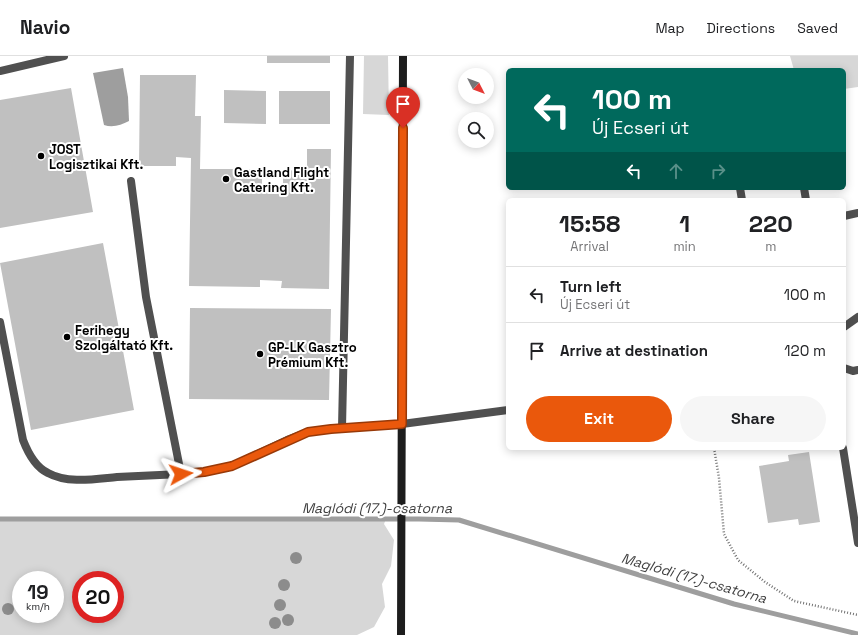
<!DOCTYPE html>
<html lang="en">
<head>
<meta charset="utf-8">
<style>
	:root { --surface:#fff; --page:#f6f6f6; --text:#202124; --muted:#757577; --line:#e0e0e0; --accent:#ea580c }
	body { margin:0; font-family:"Space Grotesk",sans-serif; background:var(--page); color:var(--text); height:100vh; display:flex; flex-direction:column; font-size:15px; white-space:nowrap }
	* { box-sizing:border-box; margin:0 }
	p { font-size:13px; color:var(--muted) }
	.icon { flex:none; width:22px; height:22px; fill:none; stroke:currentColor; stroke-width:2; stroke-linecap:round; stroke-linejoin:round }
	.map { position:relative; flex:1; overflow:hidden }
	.details { position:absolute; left:506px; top:142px; width:340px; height:252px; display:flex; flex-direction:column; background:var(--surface); border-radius:6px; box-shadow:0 2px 10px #0003 }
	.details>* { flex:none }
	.guide { position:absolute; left:506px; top:12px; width:340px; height:122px; border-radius:6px; box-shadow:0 2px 10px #0003; background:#00695c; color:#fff; overflow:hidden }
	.needle { width:26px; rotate:132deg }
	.tools { position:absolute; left:458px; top:12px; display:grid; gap:8px }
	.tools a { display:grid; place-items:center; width:36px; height:36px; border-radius:50%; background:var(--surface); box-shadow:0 2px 10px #0003; font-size:20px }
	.speed { position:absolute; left:12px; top:515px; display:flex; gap:8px; font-size:20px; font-weight:700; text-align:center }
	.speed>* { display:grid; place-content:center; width:52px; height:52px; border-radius:50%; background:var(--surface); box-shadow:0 2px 10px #0003; line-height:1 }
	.speed small { font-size:10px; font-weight:400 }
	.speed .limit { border:6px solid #d22; background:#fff; color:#111 }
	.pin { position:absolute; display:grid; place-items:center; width:34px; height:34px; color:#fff; margin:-41px -17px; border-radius:50% 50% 50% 0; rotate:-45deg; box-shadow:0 0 4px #0007 }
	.pin .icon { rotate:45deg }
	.me { position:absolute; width:44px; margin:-22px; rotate:85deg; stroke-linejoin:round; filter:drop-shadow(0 0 3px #0008) }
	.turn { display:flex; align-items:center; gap:14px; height:84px; padding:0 20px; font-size:18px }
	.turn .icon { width:52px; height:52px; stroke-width:2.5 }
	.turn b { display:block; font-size:28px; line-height:34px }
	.lanes { display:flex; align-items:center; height:38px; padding:0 20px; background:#0003; justify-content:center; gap:20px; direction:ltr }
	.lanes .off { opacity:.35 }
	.eta { display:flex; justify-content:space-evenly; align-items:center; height:68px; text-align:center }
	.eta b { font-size:24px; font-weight:700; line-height:28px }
	.action { display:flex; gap:8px; margin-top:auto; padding:8px 20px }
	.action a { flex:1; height:46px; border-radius:24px; background:var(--accent); color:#fff; font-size:16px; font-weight:700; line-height:46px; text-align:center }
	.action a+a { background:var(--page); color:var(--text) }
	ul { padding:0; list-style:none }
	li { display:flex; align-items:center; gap:12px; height:56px; padding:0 20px; border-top:1px solid var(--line) }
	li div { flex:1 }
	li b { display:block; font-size:15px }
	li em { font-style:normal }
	header { display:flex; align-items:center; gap:24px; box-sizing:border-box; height:56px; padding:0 20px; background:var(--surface); border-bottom:1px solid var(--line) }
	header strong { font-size:19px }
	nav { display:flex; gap:22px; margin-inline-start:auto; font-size:14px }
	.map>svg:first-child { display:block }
	.green { fill:#d7d7d7; fill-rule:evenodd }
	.water { fill:#9e9e9e }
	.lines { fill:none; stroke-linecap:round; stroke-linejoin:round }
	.stream { stroke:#9e9e9e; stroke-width:5 }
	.building { fill:#c0c0c0 }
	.path { stroke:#727272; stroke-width:2.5; stroke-dasharray:1 2; stroke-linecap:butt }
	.lane { stroke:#505050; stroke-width:8 }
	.secondary { stroke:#1d1d1d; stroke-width:8 }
	.tree { fill:#8c8c8c }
	.route-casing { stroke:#983908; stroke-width:10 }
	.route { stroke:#ea580c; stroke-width:7 }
	.poi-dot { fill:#000; stroke:#fff; stroke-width:1.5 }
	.labels { text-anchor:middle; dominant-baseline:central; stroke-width:4; stroke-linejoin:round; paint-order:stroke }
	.poi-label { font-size:13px; font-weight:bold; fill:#000; stroke:#fff; text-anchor:start }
	.water-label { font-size:14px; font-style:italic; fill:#3f3f3f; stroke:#fff }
</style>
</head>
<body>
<header>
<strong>Navio</strong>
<nav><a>Map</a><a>Directions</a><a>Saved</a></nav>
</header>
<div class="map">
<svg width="858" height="579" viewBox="0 0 858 579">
	<rect width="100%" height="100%" fill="#fff"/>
	<!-- green -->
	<path class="green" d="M 364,0 L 388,0 L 389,59 L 363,58 Z
		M 790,0 L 858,0 L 858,31 L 844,33 L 844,14 L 794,14 Z
		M 0,463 L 386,463 L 384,468 L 394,484 L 391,510 L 382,528 L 385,551 L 374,571 L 357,579 L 0,579 ZM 21,524 L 55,524 L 55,558 L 21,558 ZM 81,524 L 115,524 L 115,558 L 81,558 Z"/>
	<!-- water -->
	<path class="water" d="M 123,12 L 128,41 L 129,65 C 121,69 113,72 104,69 L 93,17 Z"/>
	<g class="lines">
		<!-- stream -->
		<path class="stream" d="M 0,463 L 419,463 L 459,464 L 734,548 L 858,578"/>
	</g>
	<!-- building -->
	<path class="building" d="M 267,0 L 330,0 L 330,7 L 267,7 Z
		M 140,19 L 196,19 L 195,60 L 201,60 L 200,113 L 262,113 L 262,130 L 283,130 L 283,114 L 307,115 L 307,93 L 331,93 L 329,233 L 281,232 L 282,225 L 260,224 L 260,231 L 189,230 L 191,102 L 176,101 L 176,110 L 139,110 Z
		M 71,32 L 93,156 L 0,172 L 0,44 Z
		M 224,34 L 266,35 L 266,68 L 224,67 Z
		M 279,35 L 330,35 L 330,68 L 279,68 Z
		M 103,187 L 134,354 L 31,374 L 0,207 Z
		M 190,252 L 331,253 L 329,344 L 189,343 Z
		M 809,396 L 820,466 L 799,469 L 798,463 L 768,467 L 759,410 L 789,405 L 788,399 Z"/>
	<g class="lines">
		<!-- path -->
		<path class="path" d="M 714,392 L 719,422 L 724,478 L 738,504 L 765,526 L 794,545 L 858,559"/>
		<!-- lane -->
		<path class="lane" d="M 0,15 L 64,0
			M 131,125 L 146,241 L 181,418 L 204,416 L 232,410 L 287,384 L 308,376 L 331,373 L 402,368 L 508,354
			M 740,132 L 742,144
			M 804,132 L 806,144
			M 844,160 L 858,157
			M 0,266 L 23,384 C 28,397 35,411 48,417 C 68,428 95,423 117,421 C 138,420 160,419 181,418
			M 844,271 L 858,261
			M 844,312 L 853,315 L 858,314
			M 342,372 L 350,0
			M 843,392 L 858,487"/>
		<!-- secondary -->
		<path class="secondary" d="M 401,579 L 403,0"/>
	</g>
	<!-- trees -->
	<g class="tree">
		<circle cx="296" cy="502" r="6"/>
		<circle cx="284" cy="529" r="6"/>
		<circle cx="280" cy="549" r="6"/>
		<circle cx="8" cy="553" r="6"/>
		<circle cx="288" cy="564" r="6"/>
		<circle cx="275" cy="567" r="6"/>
	</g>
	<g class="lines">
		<!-- route casing -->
		<g class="route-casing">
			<path id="route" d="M 181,418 L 204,416 L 232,410 L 308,376 L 331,373 L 402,368 L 403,72"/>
		</g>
		<!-- route -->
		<use href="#route" class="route"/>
	</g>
	<!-- markers -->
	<g class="poi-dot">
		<circle cx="41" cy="100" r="4"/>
		<circle cx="226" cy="123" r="4"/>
		<circle cx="67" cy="281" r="4"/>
		<circle cx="260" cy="298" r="4"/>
	</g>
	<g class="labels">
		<!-- poi labels -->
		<g class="poi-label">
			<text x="49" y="93">JOST<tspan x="49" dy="15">Logisztikai Kft.</tspan></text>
			<text x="234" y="116">Gastland Flight<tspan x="234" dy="15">Catering Kft.</tspan></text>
			<text x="75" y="274">Ferihegy<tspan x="75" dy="15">Szolgáltató Kft.</tspan></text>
			<text x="268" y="291">GP-LK Gasztro<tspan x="268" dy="15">Prémium Kft.</tspan></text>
		</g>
		<!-- water labels -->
		<g class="water-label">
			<text x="377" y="452">Maglódi (17.)-csatorna</text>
			<text transform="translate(694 522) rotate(16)">Maglódi (17.)-csatorna</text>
		</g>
	</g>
</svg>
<div class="tools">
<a><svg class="needle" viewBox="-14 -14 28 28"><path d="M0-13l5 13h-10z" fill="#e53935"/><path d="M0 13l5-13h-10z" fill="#757577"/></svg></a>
<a><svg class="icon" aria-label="search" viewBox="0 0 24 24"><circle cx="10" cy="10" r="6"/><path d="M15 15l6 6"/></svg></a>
</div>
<div class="speed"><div>19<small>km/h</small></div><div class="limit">20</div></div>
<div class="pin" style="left:403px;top:72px;background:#d93025"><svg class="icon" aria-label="arrive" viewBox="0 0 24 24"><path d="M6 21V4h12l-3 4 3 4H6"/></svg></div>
<svg class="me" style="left:181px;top:418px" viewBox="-20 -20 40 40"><path d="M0-17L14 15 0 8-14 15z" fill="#ea580c" stroke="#fff" stroke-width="4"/></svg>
<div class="guide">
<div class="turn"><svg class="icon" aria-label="left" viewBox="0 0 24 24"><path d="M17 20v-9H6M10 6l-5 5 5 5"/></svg><div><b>100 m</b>Új Ecseri út</div></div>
<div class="lanes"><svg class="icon" aria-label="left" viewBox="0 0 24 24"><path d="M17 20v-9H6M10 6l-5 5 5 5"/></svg><svg class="icon off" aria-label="ahead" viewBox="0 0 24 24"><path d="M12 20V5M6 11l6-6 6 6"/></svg><svg class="icon off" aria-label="right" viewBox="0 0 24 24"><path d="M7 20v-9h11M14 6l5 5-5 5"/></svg></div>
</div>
<section class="details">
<div class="eta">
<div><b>15:58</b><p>Arrival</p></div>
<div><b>1</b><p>min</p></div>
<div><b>220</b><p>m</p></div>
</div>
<ul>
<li><svg class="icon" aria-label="left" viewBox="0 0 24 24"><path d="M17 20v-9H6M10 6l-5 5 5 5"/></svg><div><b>Turn left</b><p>Új Ecseri út</p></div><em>100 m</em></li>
<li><svg class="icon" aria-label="arrive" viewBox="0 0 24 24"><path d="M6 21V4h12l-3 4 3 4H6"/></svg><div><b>Arrive at destination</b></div><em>120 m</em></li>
</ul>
<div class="action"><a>Exit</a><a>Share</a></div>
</section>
</div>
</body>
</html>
